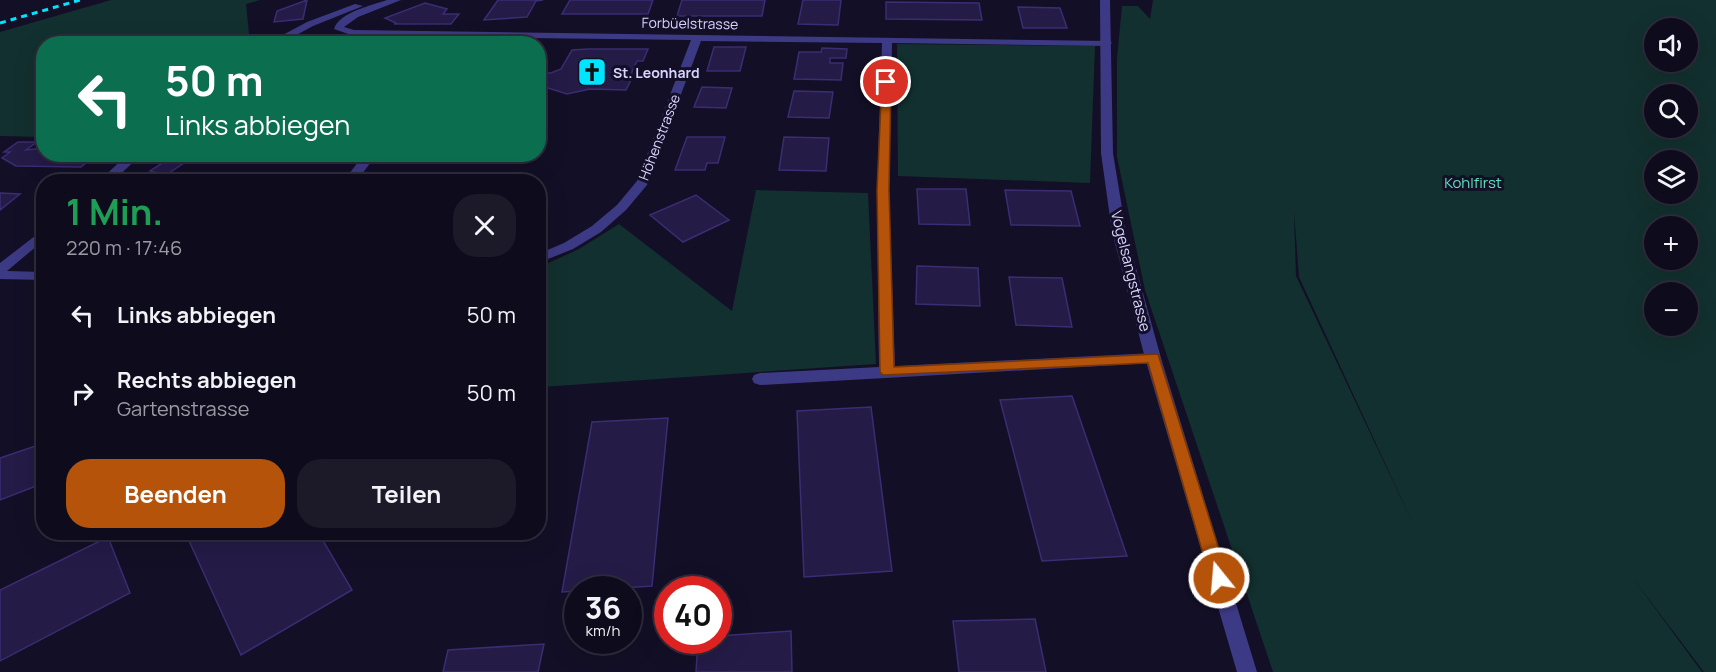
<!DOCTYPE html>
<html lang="de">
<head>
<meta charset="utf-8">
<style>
	:root { --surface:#0e0b1c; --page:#1c1929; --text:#f1f3f6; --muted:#9b9ba3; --line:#2e2b3b; --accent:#b45309 }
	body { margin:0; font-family:Manrope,sans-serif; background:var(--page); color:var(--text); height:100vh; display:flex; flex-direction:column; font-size:22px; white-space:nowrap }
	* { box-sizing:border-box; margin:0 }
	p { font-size:20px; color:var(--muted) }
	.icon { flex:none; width:33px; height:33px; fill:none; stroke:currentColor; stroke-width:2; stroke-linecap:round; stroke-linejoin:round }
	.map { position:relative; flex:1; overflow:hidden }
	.details { position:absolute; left:36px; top:174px; width:510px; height:366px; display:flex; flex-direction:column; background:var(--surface); border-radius:24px; box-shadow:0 6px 24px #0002,0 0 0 2px var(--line) }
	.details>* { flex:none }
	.banner { position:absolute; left:36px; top:36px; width:510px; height:126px; border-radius:24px; box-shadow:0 6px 24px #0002,0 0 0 2px var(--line); background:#0b6e4f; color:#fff; overflow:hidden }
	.controls { position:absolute; left:1644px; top:18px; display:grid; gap:12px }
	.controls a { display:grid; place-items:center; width:54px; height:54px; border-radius:50%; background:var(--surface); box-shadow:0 6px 24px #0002,0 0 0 2px var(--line); font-size:30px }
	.speed { position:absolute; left:564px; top:576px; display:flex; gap:12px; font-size:30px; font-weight:700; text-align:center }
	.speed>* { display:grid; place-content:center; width:78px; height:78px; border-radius:50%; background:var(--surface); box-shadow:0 6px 24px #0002,0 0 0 2px var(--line); line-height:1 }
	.speed small { font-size:15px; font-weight:400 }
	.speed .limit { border:9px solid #d22; background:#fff; color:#111 }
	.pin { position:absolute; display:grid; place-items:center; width:51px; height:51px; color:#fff; margin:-26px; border:3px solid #fff; border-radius:50%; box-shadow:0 2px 6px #0007 }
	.me { position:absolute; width:66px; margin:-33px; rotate:343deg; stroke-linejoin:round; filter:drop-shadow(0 0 4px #0008) }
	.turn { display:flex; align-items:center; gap:21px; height:126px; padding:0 30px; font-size:27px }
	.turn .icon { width:78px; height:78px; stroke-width:2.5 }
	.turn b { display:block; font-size:42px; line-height:51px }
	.round { display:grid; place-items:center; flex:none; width:63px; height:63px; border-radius:24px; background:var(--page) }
	.summary { display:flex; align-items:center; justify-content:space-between; height:102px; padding:0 30px }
	h1 { font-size:36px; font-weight:700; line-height:45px; color:#1e9e55 }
	.primary-button { display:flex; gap:12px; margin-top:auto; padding:12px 30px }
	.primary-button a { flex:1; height:69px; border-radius:24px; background:var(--accent); color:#fff; font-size:24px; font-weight:700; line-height:69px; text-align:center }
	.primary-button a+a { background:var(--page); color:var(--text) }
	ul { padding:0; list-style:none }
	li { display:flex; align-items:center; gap:18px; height:78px; padding:0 30px }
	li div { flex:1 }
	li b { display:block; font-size:22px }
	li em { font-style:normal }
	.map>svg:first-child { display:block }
	.green { fill:#12302f; fill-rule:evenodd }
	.building { fill:#241b47; stroke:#3b2d73; stroke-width:1.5 }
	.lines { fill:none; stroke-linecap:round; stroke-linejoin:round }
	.minor { fill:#3d3a85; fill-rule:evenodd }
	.tertiary { fill:#3d3a85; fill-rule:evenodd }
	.rail { stroke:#00e5ff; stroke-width:3; stroke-dasharray:6 5; stroke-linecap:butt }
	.route { fill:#b45309; stroke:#753606; stroke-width:1.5 }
	.labels { text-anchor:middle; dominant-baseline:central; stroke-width:6; stroke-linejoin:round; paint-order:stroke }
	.far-street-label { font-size:14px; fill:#d9d4ff; stroke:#130f26 }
	.far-poi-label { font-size:14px; font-weight:bold; fill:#d9d4ff; stroke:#130f26; text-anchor:start }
	.park-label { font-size:15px; fill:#5fe0c0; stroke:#130f26 }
	.street-label { font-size:15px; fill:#d9d4ff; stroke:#130f26 }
</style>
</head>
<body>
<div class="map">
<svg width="1716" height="672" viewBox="0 0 1716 672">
	<rect width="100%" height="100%" fill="#130f26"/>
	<!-- green -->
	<path class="green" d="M 111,0 L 260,0 L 246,4 L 250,43 L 44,44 L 43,137 L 0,136 L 0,32 Z
		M 1153,0 L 1716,0 L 1716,672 L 1704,672 L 1632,577 L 1702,672 L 1273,672 L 1145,290 L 1117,157 L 1117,59 L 1122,6 L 1138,6 L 1150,19 ZM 1688,28 L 1688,62 L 1654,62 L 1654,28 ZM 1654,94 L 1688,94 L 1688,128 L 1654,128 ZM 1654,160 L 1688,160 L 1688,194 L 1654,194 ZM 1294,211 L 1299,277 L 1415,528 L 1296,276 ZM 1688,226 L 1688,260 L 1654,260 L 1654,226 ZM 1688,292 L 1688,326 L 1654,326 L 1654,292 Z
		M 897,44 L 1095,46 L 1090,183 L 898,176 Z
		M 756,190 L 868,193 L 876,364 L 541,387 L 544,265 L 579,249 L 619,224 L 732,311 Z"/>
	<!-- building -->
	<path class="building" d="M 307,0 L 303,19 L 274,22 L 277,11 Z
		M 498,0 L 543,0 L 536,1 L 527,17 L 484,20 Z
		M 570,0 L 653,0 L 648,14 L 562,14 Z
		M 682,0 L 765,0 L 762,16 L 677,16 Z
		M 803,0 L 841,0 L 838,25 L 798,24 Z
		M 886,2 L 979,3 L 982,20 L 886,19 Z
		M 425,3 L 447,9 L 443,14 L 459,14 L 451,24 L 394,24 L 396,23 L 385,18 Z
		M 1018,7 L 1060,8 L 1067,28 L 1023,28 Z
		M 714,47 L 746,47 L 740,71 L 707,71 Z
		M 822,48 L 847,49 L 846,58 L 830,58 L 830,63 L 843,63 L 841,80 L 794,79 L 799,52 L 821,52 Z
		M 588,49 L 648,49 L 643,61 L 637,61 L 631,74 L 634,74 L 626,90 L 590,89 L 567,94 L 548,88 L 538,88 L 539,73 L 551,73 L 561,69 L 572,50 Z
		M 702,87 L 732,88 L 726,108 L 694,107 Z
		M 794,91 L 833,92 L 829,118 L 788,117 Z
		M 687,137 L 725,137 L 718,163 L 707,163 L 705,170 L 675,170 Z
		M 784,137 L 829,138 L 826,171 L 779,170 Z
		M 18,142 L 37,142 L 26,150 L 44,148 L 44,154 L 97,154 L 81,167 L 16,166 L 2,158 L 10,152 L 4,152 Z
		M 175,154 L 216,154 L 211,159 L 172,158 Z
		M 284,154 L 324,154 L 318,161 L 280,159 Z
		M 170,158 L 187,161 L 166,175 L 150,171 Z
		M 917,189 L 966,189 L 970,225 L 919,224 Z
		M 1005,190 L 1071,191 L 1080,226 L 1011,225 Z
		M 0,193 L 20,194 L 0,210 Z
		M 696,195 L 729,220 L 683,242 L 650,215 Z
		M 917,266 L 978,268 L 980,306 L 916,304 Z
		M 1009,277 L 1062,278 L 1072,327 L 1016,325 Z
		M 1072,396 L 1127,556 L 1042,561 L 1000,400 Z
		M 871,407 L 892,571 L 804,577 L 797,411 Z
		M 668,418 L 652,586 L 562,592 L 592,422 Z
		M 44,443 L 44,483 L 0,500 L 0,458 Z
		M 185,532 L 318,532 L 352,590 L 241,655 Z
		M 108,537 L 130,593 L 0,661 L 0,590 Z
		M 1035,619 L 1046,672 L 959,672 L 953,621 Z
		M 791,631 L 792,672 L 696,672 L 698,640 L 718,640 L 718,636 Z
		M 544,644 L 538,672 L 443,672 L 448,650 Z"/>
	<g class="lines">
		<!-- minor -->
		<path class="minor" d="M 387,0 L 401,0 L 358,17 L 344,27 L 354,30 L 1110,41 L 1112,43 L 1107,46 L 892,43 L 889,190 L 895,366 L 1153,353 L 1158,354 L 1161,358 L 1158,362 L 1153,363 L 760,385 L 754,383 L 752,379 L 754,375 L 760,373 L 879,367 L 877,190 L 882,43 L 701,41 L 647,185 L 626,210 L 601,232 L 573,249 L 538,263 L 538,254 L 564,243 L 592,226 L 617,205 L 637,181 L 691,40 L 354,36 L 334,29 C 339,12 373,5 387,0 Z
			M 355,4 L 363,6 L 313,26 L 280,44 L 266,44 L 307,22 Z
			M 128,154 L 142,154 L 112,182 L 98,182 Z
			M 364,154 L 377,154 L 356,182 L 343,182 Z
			M 44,229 L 44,240 L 7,271 L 44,272 L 44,280 L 0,279 L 0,263 Z"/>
		<!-- tertiary -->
		<path class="tertiary" d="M 1100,0 L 1110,0 L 1113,153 L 1126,232 L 1161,358 L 1257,672 L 1237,672 L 1145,358 L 1112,232 L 1101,153 Z"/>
		<!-- rail -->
		<path class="rail" d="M 0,23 L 80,0"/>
	</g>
	<!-- route -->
	<path class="route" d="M 882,80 L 891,82 L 889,190 L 894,367 L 1158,354 L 1228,578 L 1225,583 L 1219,585 L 1213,583 L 1210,578 L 1148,363 L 883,375 L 880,372 L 877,190 Z"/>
	<!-- icons -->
	<defs>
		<g id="church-square" transform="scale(1.5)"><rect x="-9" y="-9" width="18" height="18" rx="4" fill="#00e5ff" stroke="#130f26"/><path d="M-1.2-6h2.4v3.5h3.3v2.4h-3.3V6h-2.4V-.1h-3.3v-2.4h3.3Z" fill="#111"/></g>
	</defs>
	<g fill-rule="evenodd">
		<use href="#church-square" x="592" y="72"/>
	</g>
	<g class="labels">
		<!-- far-street labels -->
		<g class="far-street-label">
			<text transform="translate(690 23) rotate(1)">Forbüelstrasse</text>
			<text transform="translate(659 137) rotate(-69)">Höhenstrasse</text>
		</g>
		<!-- far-poi labels -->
		<g class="far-poi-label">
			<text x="613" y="72">St. Leonhard</text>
		</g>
		<!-- park labels -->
		<g class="park-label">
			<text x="1473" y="182">Kohlfirst</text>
		</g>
		<!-- street labels -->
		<g class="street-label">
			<text transform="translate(1131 271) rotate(76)">Vogelsangstrasse</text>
		</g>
	</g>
</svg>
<div class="controls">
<a><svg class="icon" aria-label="sound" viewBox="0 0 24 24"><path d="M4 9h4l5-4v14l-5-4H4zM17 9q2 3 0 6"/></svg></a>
<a><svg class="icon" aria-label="search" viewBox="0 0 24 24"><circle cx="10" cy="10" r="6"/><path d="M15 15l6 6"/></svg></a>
<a><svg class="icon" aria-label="layers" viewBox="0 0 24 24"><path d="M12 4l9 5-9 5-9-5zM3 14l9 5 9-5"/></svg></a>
<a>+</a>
<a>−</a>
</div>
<div class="speed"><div>36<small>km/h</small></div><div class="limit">40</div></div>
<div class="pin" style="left:886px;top:82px;background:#d93025"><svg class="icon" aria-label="arrive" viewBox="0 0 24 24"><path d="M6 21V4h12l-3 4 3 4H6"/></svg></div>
<svg class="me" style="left:1219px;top:578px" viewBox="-20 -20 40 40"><circle r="17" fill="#b45309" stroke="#fff" stroke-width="3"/><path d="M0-11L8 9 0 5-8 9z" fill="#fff"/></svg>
<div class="banner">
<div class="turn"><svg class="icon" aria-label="left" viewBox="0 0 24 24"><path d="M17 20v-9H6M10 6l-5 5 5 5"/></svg><div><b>50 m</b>Links abbiegen</div></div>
</div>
<section class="details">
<div class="summary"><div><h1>1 Min.</h1><p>220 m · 17:46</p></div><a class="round"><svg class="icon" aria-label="close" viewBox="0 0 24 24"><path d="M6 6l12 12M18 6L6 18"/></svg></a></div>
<ul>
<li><svg class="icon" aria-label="left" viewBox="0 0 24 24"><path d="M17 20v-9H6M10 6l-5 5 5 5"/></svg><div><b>Links abbiegen</b></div><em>50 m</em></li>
<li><svg class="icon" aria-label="right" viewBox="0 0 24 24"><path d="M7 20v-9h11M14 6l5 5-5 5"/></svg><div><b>Rechts abbiegen</b><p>Gartenstrasse</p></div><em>50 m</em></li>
</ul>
<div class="primary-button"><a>Beenden</a><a>Teilen</a></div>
</section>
</div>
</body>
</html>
